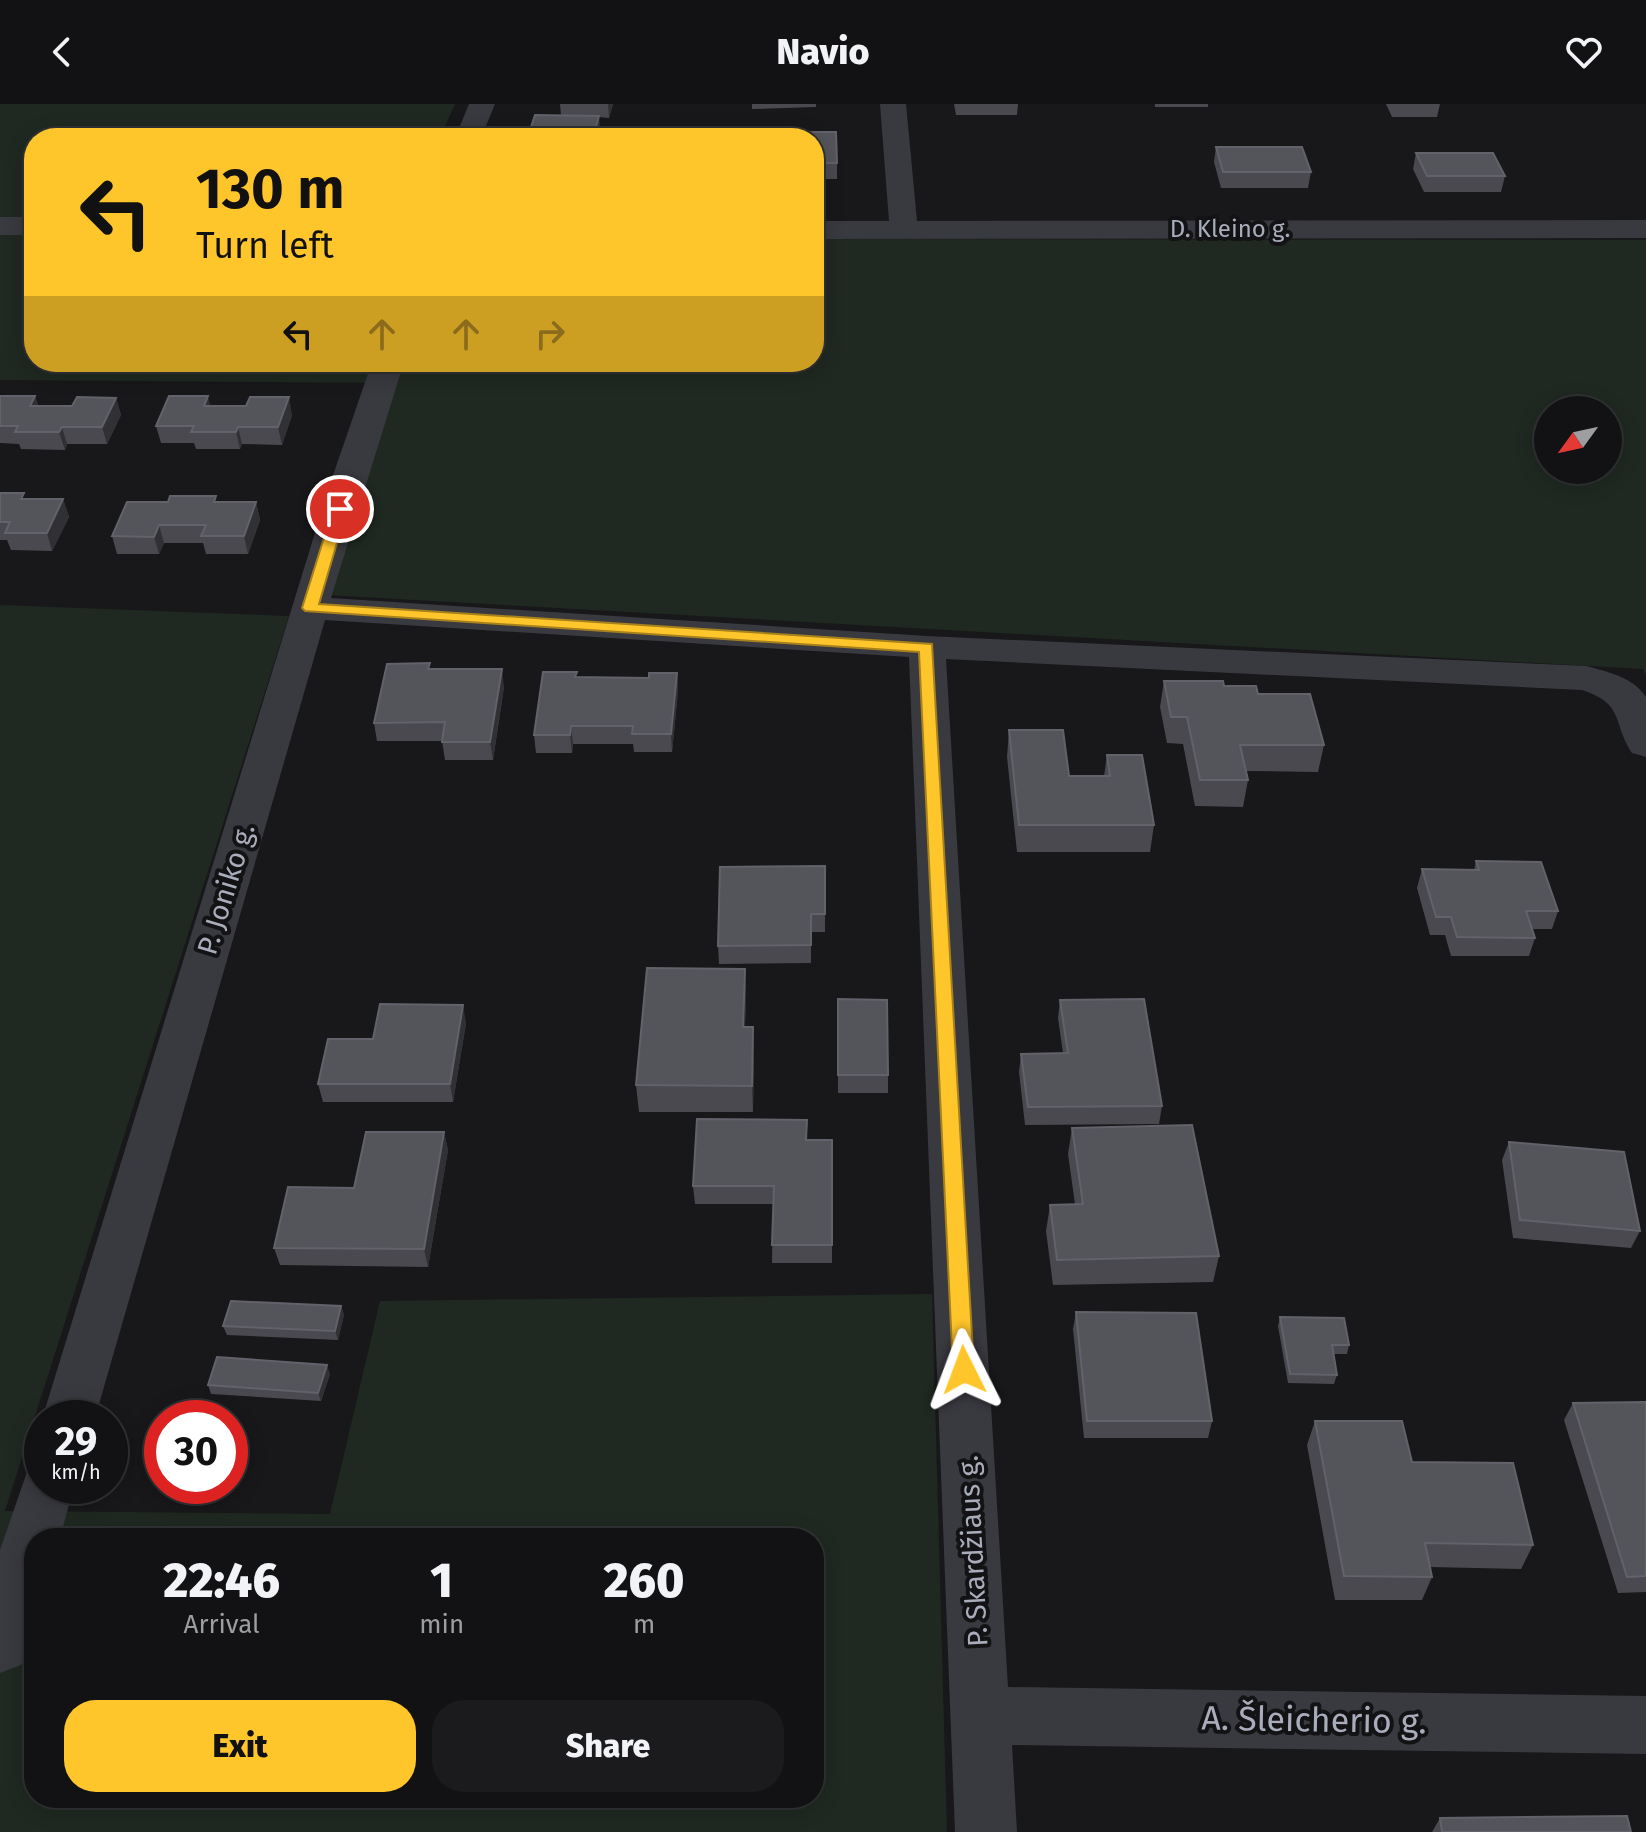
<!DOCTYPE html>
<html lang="en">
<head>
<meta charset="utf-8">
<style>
	:root { --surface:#121214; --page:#1b1b1d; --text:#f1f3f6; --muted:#9c9ea0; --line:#313234; --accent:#ffc62b }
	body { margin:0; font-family:"Fira Sans",sans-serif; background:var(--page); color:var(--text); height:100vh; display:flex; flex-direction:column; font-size:30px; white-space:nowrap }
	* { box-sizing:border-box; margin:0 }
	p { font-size:26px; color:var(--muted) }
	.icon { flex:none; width:44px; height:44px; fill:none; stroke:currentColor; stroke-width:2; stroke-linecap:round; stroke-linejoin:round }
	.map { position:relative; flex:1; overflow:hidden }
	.sheet { position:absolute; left:24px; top:1424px; width:800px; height:280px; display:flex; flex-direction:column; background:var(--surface); border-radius:32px; box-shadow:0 4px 20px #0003,0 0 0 2px var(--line) }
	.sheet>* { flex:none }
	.guide { position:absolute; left:24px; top:24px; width:800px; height:244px; border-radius:32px; box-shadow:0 4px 20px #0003,0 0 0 2px var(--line); background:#ffc62b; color:#111; overflow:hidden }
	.needle { width:52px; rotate:237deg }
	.controls { position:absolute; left:1534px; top:292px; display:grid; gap:16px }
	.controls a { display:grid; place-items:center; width:88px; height:88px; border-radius:50%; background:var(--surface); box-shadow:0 4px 20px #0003,0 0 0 2px var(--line); font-size:40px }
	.speed { position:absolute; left:24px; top:1296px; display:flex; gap:16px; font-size:40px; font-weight:700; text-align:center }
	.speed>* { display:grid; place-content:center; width:104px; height:104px; border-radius:50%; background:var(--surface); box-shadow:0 4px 20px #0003,0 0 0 2px var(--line); line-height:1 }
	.speed small { font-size:20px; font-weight:400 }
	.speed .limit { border:12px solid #d22; background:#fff; color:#111 }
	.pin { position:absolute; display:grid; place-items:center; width:68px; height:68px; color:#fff; margin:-34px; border:4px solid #fff; border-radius:50%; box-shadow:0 2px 8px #0007 }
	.me { position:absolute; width:88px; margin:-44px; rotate:357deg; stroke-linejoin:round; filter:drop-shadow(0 0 6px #0008) }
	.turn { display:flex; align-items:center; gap:28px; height:168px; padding:0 40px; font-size:36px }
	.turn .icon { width:104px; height:104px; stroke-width:2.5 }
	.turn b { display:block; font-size:56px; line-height:68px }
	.lanes { display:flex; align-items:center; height:76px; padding:0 40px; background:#0003; justify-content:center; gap:40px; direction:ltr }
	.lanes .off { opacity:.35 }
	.eta { display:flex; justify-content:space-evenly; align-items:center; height:136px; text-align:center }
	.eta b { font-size:48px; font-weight:800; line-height:56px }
	.action { display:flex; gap:16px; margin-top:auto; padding:16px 40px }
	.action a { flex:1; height:92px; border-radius:32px; background:var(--accent); color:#111; font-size:32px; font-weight:800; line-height:92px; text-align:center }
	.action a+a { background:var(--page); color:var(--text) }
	header { display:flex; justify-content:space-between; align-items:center; height:104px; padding:0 40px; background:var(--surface); font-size:36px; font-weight:800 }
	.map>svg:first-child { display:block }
	.green { fill:#1f2921; fill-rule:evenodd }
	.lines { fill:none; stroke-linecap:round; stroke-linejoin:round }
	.street { fill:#393940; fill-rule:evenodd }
	.wall { fill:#49494f }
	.shaded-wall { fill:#313135 }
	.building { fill:#54545b; stroke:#61626a; stroke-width:2 }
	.route { fill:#ffc62b; stroke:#a6811c; stroke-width:2 }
	.labels { text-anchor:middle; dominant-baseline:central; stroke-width:8; stroke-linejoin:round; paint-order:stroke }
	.far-street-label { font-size:24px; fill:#a9adbb; stroke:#131315 }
	.street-label { font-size:28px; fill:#a9adbb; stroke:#131315 }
	.near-street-label { font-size:34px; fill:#a9adbb; stroke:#131315 }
</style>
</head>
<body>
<header><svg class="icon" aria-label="back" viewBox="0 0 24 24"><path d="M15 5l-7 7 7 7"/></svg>Navio<svg class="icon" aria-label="heart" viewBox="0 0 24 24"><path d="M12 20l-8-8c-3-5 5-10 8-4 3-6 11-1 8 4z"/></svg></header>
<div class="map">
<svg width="1646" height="1728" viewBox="0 0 1646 1728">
	<rect width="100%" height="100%" fill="#18181a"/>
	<!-- green -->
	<path class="green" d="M 0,0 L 455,0 L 440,34 L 34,34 L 34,258 L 814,258 L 814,135 L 1646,136 L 1646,572 L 1643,565 L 326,491 L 388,279 L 0,276 ZM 1548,306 L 1608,306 L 1608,366 L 1548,366 Z
		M 0,501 L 289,512 L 5,1407 L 330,1410 L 380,1197 L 932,1190 L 947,1728 L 0,1728 ZM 34,1434 L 814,1434 L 814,1694 L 34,1694 Z"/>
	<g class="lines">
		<!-- street -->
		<path class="street" d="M 469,0 L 495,0 L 481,34 L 455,34 Z
			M 880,0 L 906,0 L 917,117 L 1646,116 L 1646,134 L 814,135 L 814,117 L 889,117 Z
			M 0,113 L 34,113 L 34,131 L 0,131 Z
			M 372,258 L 404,258 L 331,494 L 927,532 L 1586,562 C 1608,568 1633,573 1646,593 L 1646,653 L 1632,649 C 1612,618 1625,600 1582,586 L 946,555 L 1008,1583 L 1646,1592 L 1646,1650 L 1012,1641 L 1017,1728 L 955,1728 L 909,553 L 325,516 L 95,1314 L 42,1315 L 330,380 Z
			M 42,1359 L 42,1382 L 74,1382 L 60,1434 L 34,1434 L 34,1524 L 21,1561 L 0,1569 L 0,1446 L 28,1365 Z"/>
	</g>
	<!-- wall -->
	<path class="wall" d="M 560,0 L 613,0 L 609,14 L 599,13 L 600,28 L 599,34 L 528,34 L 528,32 L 561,11 Z
		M 752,0 L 816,0 L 816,3 L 752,5 Z
		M 954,0 L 1018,0 L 1017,11 L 956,11 Z
		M 1155,0 L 1208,0 L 1208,3 L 1155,3 Z
		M 1386,0 L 1440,0 L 1437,13 L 1392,13 Z
		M 814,34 L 837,59 L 837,75 L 818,75 L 818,86 L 814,86 Z
		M 1216,43 L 1311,68 L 1308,84 L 1221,84 L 1214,58 Z
		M 1416,49 L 1505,72 L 1501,88 L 1424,88 L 1413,65 Z
		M 0,292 L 35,292 L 38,302 L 72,302 L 116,294 L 121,311 L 107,340 L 67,340 L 65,346 L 21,345 L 19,340 L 0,339 Z
		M 210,302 L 292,311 L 282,341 L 242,340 L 240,345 L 196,345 L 194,339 L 161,339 L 156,322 Z
		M 0,389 L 26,395 L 63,395 L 69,413 L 52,447 L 11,446 L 7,436 L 0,436 Z
		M 217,398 L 256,398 L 260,416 L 248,450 L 206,450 L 203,439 L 164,439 L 159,450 L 117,450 L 112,432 Z
		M 431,565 L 504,583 L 493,656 L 445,656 L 442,637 L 377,637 L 374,619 Z
		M 677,569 L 678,587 L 672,648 L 634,648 L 633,640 L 573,640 L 572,649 L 536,649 L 534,631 L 577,573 L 649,574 Z
		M 1164,577 L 1224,582 L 1258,590 L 1324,641 L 1318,668 L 1246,667 L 1248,676 L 1243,703 L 1195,702 L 1183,640 L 1167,639 L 1160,603 Z
		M 1009,626 L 1069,672 L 1104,672 L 1107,651 L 1154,721 L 1150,748 L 1017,748 L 1007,653 Z
		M 1476,757 L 1558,807 L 1552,825 L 1532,825 L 1535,834 L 1529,852 L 1451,852 L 1445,831 L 1430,831 L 1417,784 L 1422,765 L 1474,766 Z
		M 825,762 L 825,828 L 811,828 L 811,859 L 719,860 L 718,842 Z
		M 745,865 L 746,891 L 745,923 L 753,923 L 754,949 L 753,1008 L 639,1008 L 636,981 Z
		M 838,895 L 888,971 L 888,989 L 838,989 Z
		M 1060,896 L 1162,1002 L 1159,1020 L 1025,1021 L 1019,968 L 1021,950 L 1063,949 L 1058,914 Z
		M 466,919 L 453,998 L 323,998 L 318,980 L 373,935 Z
		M 1072,1024 L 1219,1152 L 1213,1178 L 1053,1181 L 1046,1127 L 1050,1101 L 1075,1100 L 1068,1050 Z
		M 444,1028 L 448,1046 L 428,1163 L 280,1161 L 274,1144 L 354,1084 Z
		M 807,1036 L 832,1036 L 832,1159 L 772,1159 L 773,1100 L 695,1100 L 693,1082 Z
		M 1509,1038 L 1640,1127 L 1631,1144 L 1513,1134 L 1502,1056 Z
		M 341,1202 L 344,1211 L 338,1236 L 227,1231 L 223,1222 Z
		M 1076,1208 L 1212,1317 L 1208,1334 L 1084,1334 L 1073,1225 Z
		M 1280,1213 L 1349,1241 L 1347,1250 L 1333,1250 L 1337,1271 L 1334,1280 L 1288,1279 L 1278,1222 Z
		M 330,1270 L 321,1297 L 211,1290 L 208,1281 Z
		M 1646,1298 L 1646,1488 L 1618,1489 L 1564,1316 L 1573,1299 Z
		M 1315,1317 L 1412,1358 L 1533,1441 L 1521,1465 L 1430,1463 L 1432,1473 L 1422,1496 L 1335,1496 L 1307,1341 Z
		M 1440,1714 L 1631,1728 L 1432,1728 Z"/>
	<!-- shaded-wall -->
	<path class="shaded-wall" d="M 608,0 L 613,0 L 609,14 Z
		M 599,12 L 600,28 L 599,34 L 593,34 Z
		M 35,292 L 41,309 L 30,302 Z
		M 208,292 L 212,309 L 204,302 Z
		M 289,293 L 292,311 L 282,341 L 278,323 Z
		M 116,294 L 121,311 L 107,340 L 102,323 Z
		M 62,323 L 67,340 L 65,346 L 59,328 Z
		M 238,323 L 242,340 L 240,345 L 236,328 Z
		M 63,395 L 69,413 L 52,447 L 47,429 Z
		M 256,398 L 260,416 L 248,450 L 244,432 Z
		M 159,421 L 164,439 L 159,450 L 154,433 Z
		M 502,565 L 504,583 L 493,656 L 490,638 Z
		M 677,569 L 678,587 L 672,648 L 671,630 Z
		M 571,622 L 573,640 L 572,649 L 570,631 Z
		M 745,865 L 746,891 L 744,949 L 743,923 Z
		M 463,901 L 466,919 L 453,998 L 450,980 Z
		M 753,923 L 754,949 L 753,1008 L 752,982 Z
		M 444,1028 L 448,1046 L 428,1163 L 424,1145 Z
		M 341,1202 L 344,1211 L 338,1236 L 335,1227 Z
		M 327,1261 L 330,1270 L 321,1297 L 318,1289 Z"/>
	<!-- building -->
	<path class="building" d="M 535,11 L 599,12 L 593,34 L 536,34 L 537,32 L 528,32 Z
		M 762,28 L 836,28 L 837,59 L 818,59 L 818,70 L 814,70 L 814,34 L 762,34 Z
		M 1216,43 L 1302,43 L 1311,68 L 1223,68 Z
		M 1416,49 L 1493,49 L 1505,72 L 1427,72 Z
		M 0,292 L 35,292 L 30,302 L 72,302 L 77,293 L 116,294 L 102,323 L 62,323 L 59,328 L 15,328 L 18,322 L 0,322 Z
		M 169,292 L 208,292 L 204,302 L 246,302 L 250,293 L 289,293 L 278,323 L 238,323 L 236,328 L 191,328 L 194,322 L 156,322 Z
		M 0,389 L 24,389 L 21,395 L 63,395 L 47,429 L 5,429 L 10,418 L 0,418 Z
		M 170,392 L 216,392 L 214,398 L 256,398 L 244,432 L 201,432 L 206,421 L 159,421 L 154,433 L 112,432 L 127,398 L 168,398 Z
		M 430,559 L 428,565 L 502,565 L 490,638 L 442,638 L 445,618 L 374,619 L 387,560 Z
		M 543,568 L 577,568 L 575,573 L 649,574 L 649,569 L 677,569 L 671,630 L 632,630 L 633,622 L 571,622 L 570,631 L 534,631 Z
		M 1164,577 L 1223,577 L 1224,582 L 1256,582 L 1258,590 L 1310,590 L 1324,641 L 1240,641 L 1248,676 L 1200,676 L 1187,613 L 1171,613 Z
		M 1009,626 L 1063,626 L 1069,672 L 1110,672 L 1107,651 L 1142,651 L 1154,721 L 1019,721 Z
		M 1476,757 L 1541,758 L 1558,807 L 1526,807 L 1535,834 L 1457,833 L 1451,813 L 1436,813 L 1422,765 L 1479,766 Z
		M 825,762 L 825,810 L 811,810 L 811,841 L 718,842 L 720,763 Z
		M 647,864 L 745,865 L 743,923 L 753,923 L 752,982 L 636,981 Z
		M 838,895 L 887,896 L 888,971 L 838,971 Z
		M 1144,895 L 1162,1002 L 1028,1003 L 1021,950 L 1068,949 L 1060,896 Z
		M 380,900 L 463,901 L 450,980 L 318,980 L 328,935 L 373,935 Z
		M 697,1015 L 807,1016 L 806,1036 L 832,1036 L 832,1141 L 772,1141 L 774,1082 L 693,1082 Z
		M 1192,1021 L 1219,1152 L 1057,1156 L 1050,1101 L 1083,1100 L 1072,1024 Z
		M 366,1028 L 444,1028 L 424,1145 L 274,1144 L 288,1083 L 354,1084 Z
		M 1509,1038 L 1624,1048 L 1640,1127 L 1520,1116 Z
		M 231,1197 L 341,1202 L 335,1227 L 223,1222 Z
		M 1076,1208 L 1196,1209 L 1212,1317 L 1087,1317 Z
		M 1280,1213 L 1344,1214 L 1349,1241 L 1332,1241 L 1337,1271 L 1290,1270 Z
		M 217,1253 L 327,1261 L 318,1289 L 208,1281 Z
		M 1646,1298 L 1646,1472 L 1627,1473 L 1573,1299 Z
		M 1315,1317 L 1402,1317 L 1412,1358 L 1513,1359 L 1533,1441 L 1425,1439 L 1432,1473 L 1344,1472 Z
		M 1627,1712 L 1631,1728 L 1442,1728 L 1440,1714 Z"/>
	<!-- route -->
	<path class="route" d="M 340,400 L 347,405 L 319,500 L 932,540 L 974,1266 L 971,1273 L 964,1276 L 956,1273 L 953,1266 L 919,548 L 305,507 L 302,504 L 333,405 Z"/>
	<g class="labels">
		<!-- far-street labels -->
		<g class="far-street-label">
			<text x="1230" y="125">D. Kleino g.</text>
		</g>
		<!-- street labels -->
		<g class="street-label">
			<text transform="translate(226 785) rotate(-73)">P. Joniko g.</text>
			<text transform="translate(973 1447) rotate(-93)">P. Skardžiaus g.</text>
		</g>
		<!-- near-street labels -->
		<g class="near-street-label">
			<text transform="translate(1314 1616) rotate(1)">A. Šleicherio g.</text>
		</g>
	</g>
</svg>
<div class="controls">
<a><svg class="needle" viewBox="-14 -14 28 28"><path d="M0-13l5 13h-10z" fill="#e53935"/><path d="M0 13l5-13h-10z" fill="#9c9ea0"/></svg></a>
</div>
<div class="speed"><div>29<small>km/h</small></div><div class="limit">30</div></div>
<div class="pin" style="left:340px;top:405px;background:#d93025"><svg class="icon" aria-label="arrive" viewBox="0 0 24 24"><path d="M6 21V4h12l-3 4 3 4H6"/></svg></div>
<svg class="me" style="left:964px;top:1266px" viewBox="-20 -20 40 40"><path d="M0-17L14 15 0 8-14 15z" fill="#ffc62b" stroke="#fff" stroke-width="4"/></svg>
<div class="guide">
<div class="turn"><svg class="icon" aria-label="left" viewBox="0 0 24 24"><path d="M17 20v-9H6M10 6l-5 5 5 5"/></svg><div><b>130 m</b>Turn left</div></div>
<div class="lanes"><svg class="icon" aria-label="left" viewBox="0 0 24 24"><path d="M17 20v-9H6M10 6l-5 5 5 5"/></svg><svg class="icon off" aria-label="ahead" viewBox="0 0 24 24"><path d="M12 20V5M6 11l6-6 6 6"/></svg><svg class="icon off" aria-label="ahead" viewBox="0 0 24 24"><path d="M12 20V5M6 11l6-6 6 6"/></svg><svg class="icon off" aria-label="right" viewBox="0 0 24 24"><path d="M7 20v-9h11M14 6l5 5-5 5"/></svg></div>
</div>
<section class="sheet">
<div class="eta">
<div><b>22:46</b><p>Arrival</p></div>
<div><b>1</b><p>min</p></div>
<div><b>260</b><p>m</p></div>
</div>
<div class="action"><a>Exit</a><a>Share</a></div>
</section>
</div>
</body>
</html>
